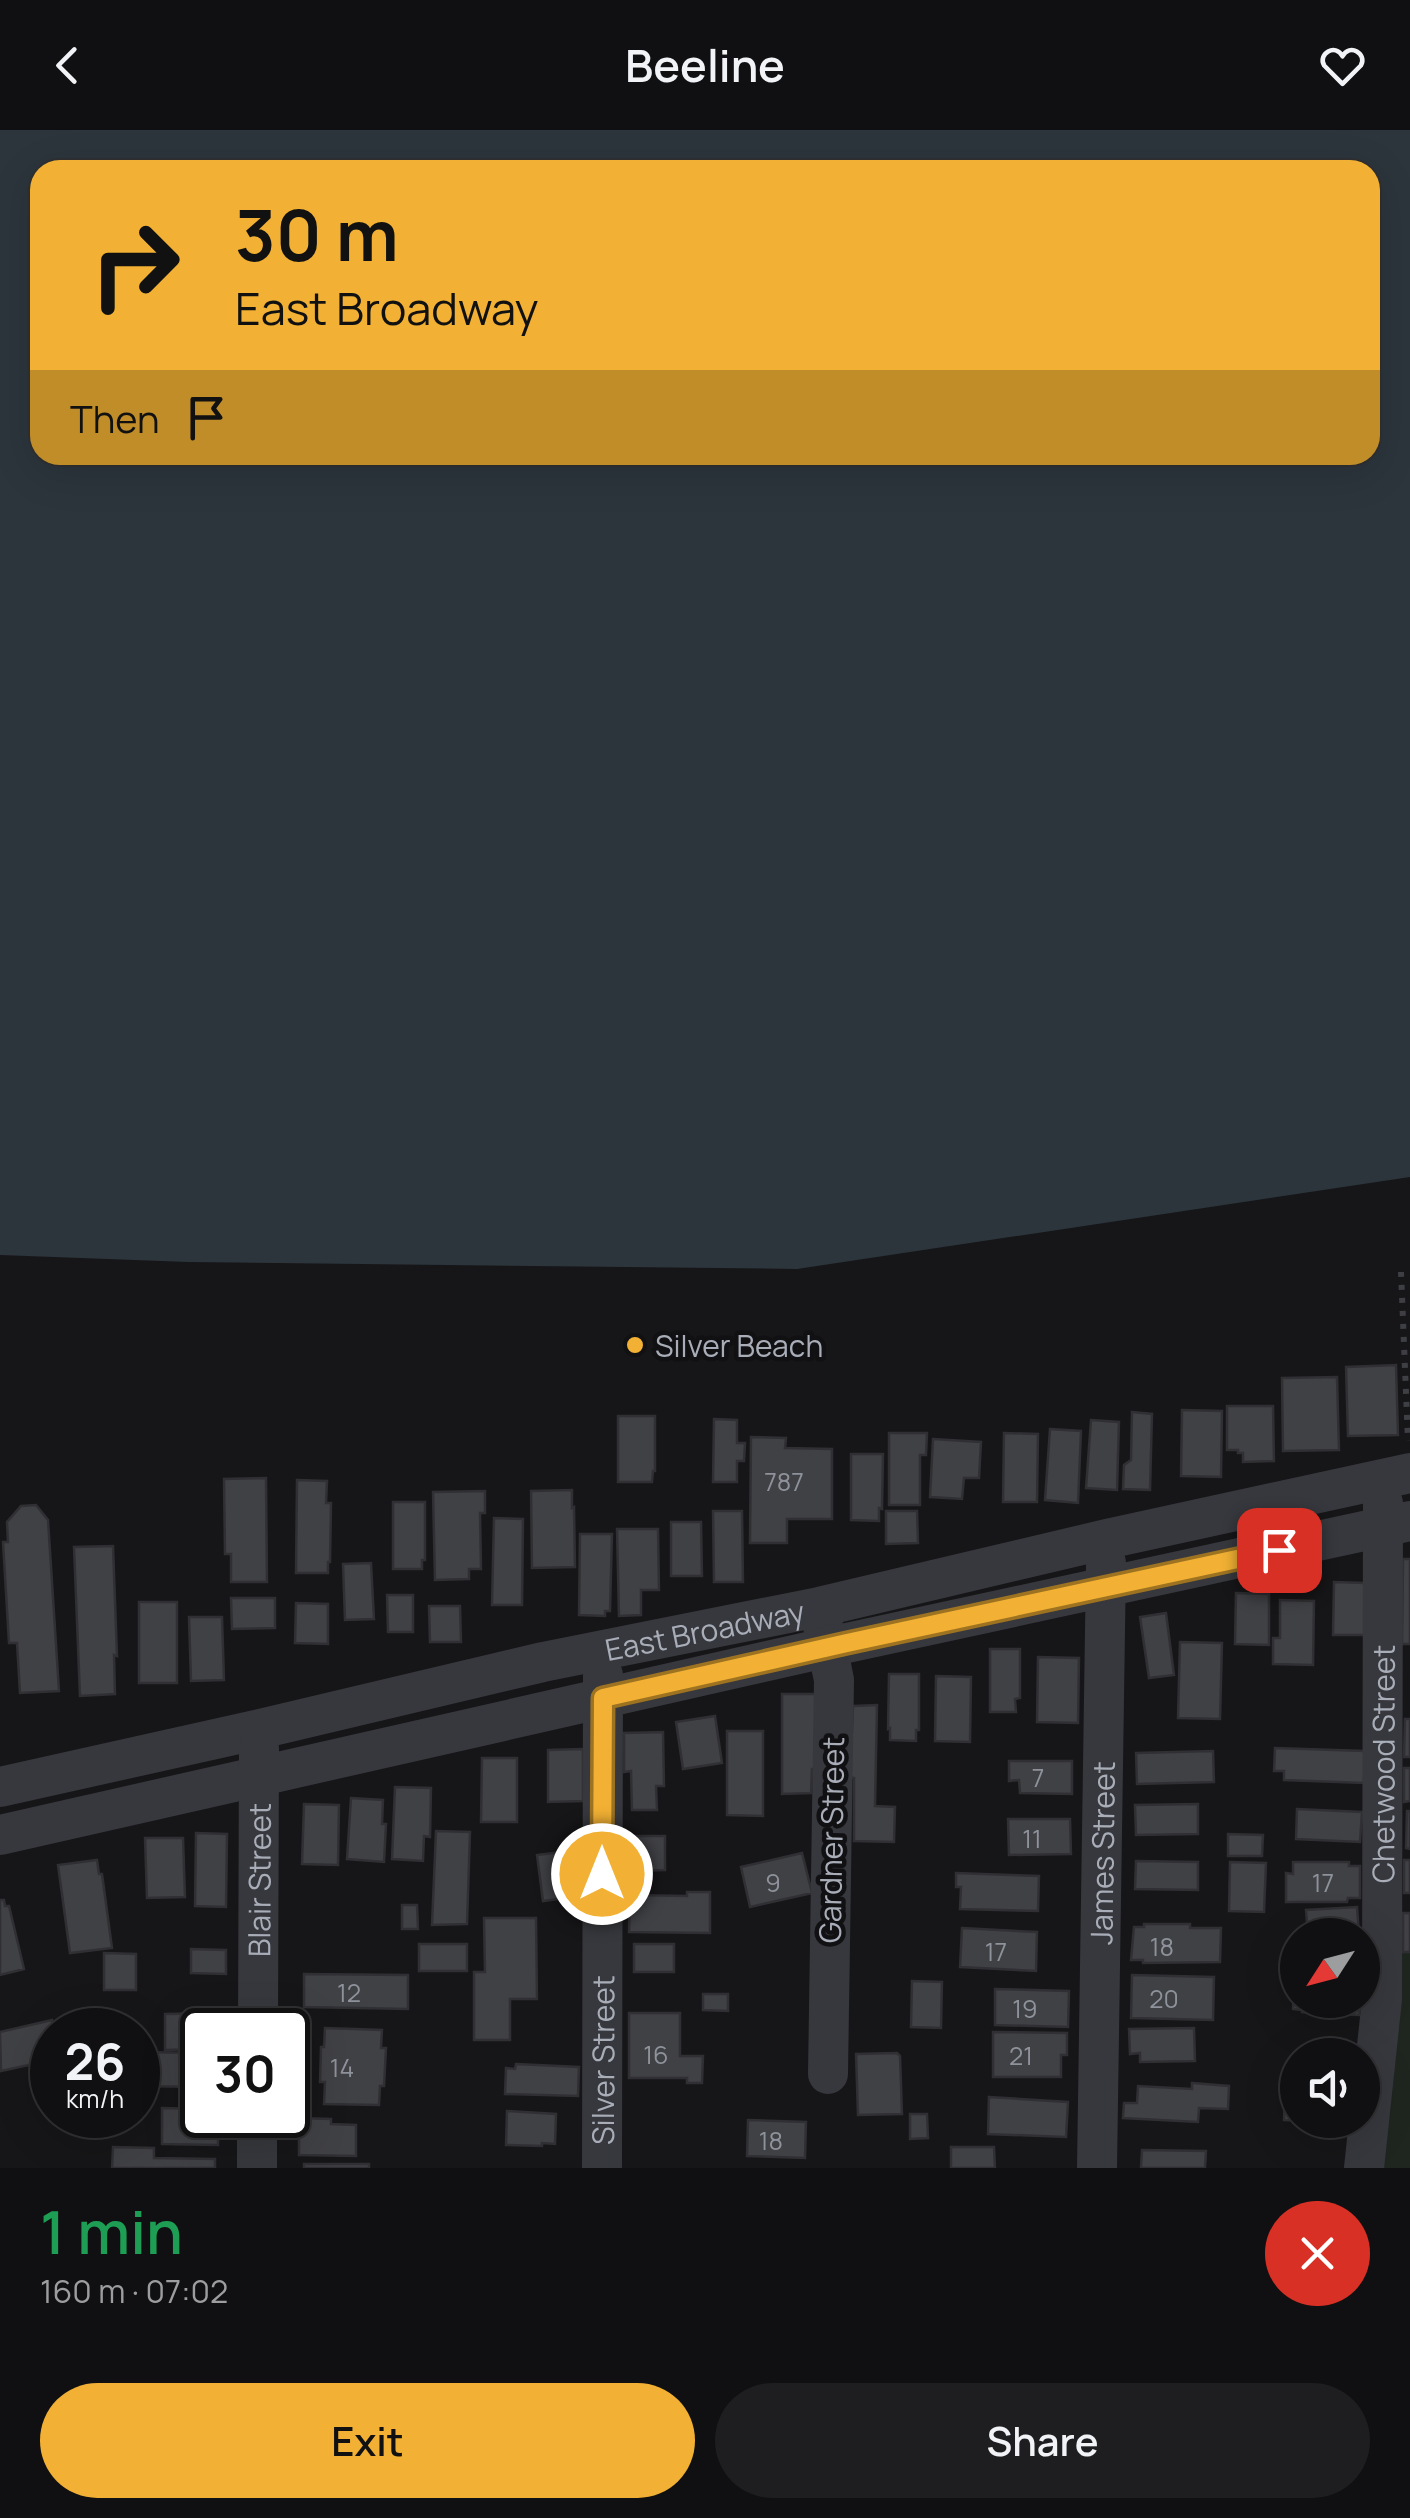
<!DOCTYPE html>
<html lang="en">
<head>
<meta charset="utf-8">
<style>
	:root { --surface:#101012; --page:#1e1e20; --text:#f1f3f6; --muted:#9c9d9f; --line:#303032; --accent:#f2b134 }
	body { margin:0; font-family:Manrope,sans-serif; background:var(--page); color:var(--text); height:100vh; display:flex; flex-direction:column; font-size:38px; white-space:nowrap }
	* { box-sizing:border-box; margin:0 }
	p { font-size:32px; color:var(--muted) }
	.icon { flex:none; width:55px; height:55px; fill:none; stroke:currentColor; stroke-width:2; stroke-linecap:round; stroke-linejoin:round }
	.map { position:relative; height:2038px; overflow:hidden }
	.sheet { display:flex; flex-direction:column; background:var(--surface); flex:1 }
	.sheet>* { flex:none }
	.top-card { position:absolute; left:30px; top:30px; width:1350px; height:305px; border-radius:30px; box-shadow:0 10px 40px #0002,0 0 0 2px var(--line); background:#f2b134; color:#111; overflow:hidden }
	.needle { width:65px; rotate:234deg }
	.fabs { position:absolute; left:1280px; top:1788px; display:grid; gap:20px }
	.fabs a { display:grid; place-items:center; width:100px; height:100px; border-radius:50%; background:var(--surface); box-shadow:0 10px 40px #0002,0 0 0 2px var(--line); font-size:50px }
	.speed { position:absolute; left:30px; top:1878px; display:flex; gap:20px; font-size:50px; font-weight:700; text-align:center }
	.speed>* { display:grid; place-content:center; width:130px; height:130px; border-radius:50%; background:var(--surface); box-shadow:0 10px 40px #0002,0 0 0 2px var(--line); line-height:1 }
	.speed small { font-size:25px; font-weight:400 }
	.speed .limit { border:5px solid #111; border-radius:15px; background:#fff; color:#111 }
	.pin { position:absolute; display:grid; place-items:center; width:85px; height:85px; color:#fff; margin:-42px; border-radius:20px; box-shadow:0 5px 15px #0006 }
	.me { position:absolute; width:110px; margin:-55px; rotate:0deg; stroke-linejoin:round; filter:drop-shadow(0 0 8px #0008) }
	.turn { display:flex; align-items:center; gap:35px; height:210px; padding:0 40px; font-size:45px }
	.turn .icon { width:130px; height:130px; stroke-width:2.5 }
	.turn b { display:block; font-size:70px; line-height:85px }
	.then { display:flex; align-items:center; height:95px; padding:0 40px; background:#0003; gap:20px; font-size:38px }
	.round { display:grid; place-items:center; flex:none; width:105px; height:105px; border-radius:52px; background:var(--page) }
	.overview { display:flex; align-items:center; justify-content:space-between; height:170px; padding:0 40px }
	h1 { font-size:60px; font-weight:600; line-height:75px; color:#1e9e55 }
	.cta { display:flex; gap:20px; margin-top:auto; padding:20px 40px }
	.cta a { flex:1; height:115px; border-radius:60px; background:var(--accent); color:#111; font-size:40px; font-weight:600; line-height:115px; text-align:center }
	.cta a+a { background:var(--page); color:var(--text) }
	header { display:flex; justify-content:space-between; align-items:center; height:130px; padding:0 40px; background:var(--surface); font-size:45px; font-weight:600 }
	.map>svg:first-child { display:block }
	.green { fill:#1e261f }
	.water { fill:#2c353c; fill-rule:evenodd }
	.building { fill:#404145; stroke:#303034; stroke-width:2.5 }
	.lines { fill:none; stroke-linecap:round; stroke-linejoin:round }
	.path { stroke:#3d3f44; stroke-width:6; stroke-dasharray:5 8; stroke-linecap:butt }
	.street { stroke:#37383d; stroke-width:40 }
	.route-casing { stroke:#9d7322; stroke-width:25 }
	.route { stroke:#f2b134; stroke-width:18 }
	.poi-dot { fill:#f2b134; stroke:#111113; stroke-width:4 }
	.labels { text-anchor:middle; dominant-baseline:central; stroke-width:9; stroke-linejoin:round; paint-order:stroke }
	.number-label { font-size:25px; fill:#8e929b }
	.poi-label { font-size:30px; fill:#a8adb8; stroke:#111113; text-anchor:start }
	.street-label { font-size:30px; fill:#a8adb8; stroke:#111113 }
</style>
</head>
<body>
<header><svg class="icon" aria-label="back" viewBox="0 0 24 24"><path d="M15 5l-7 7 7 7"/></svg>Beeline<svg class="icon" aria-label="heart" viewBox="0 0 24 24"><path d="M12 20l-8-8c-3-5 5-10 8-4 3-6 11-1 8 4z"/></svg></header>
<div class="map">
<svg width="1410" height="2038" viewBox="0 0 1410 2038">
	<rect width="100%" height="100%" fill="#161618"/>
	<!-- green -->
	<path class="green" d="M 1398,1817 L 1410,1818 L 1410,2038 L 1381,2038 Z"/>
	<!-- water -->
	<path class="water" d="M 0,0 L 1410,0 L 1410,1047 L 797,1139 L 188,1132 L 0,1125 ZM 40,40 L 1370,40 L 1370,325 L 40,325 Z"/>
	<!-- building -->
	<path class="building" d="M 1396,1235 L 1398,1305 L 1348,1306 L 1346,1237 Z
		M 1337,1247 L 1339,1320 L 1283,1321 L 1282,1248 Z
		M 1227,1276 L 1273,1276 L 1274,1331 L 1243,1332 L 1243,1323 L 1238,1323 L 1238,1320 L 1227,1320 Z
		M 1182,1280 L 1222,1281 L 1221,1347 L 1181,1346 Z
		M 1132,1282 L 1152,1284 L 1150,1360 L 1123,1359 L 1124,1335 L 1131,1330 Z
		M 618,1286 L 655,1286 L 655,1341 L 653,1341 L 652,1352 L 618,1352 Z
		M 714,1289 L 737,1290 L 737,1313 L 745,1313 L 744,1331 L 737,1331 L 737,1352 L 713,1352 Z
		M 1091,1290 L 1119,1292 L 1117,1360 L 1086,1358 Z
		M 1050,1299 L 1081,1301 L 1078,1373 L 1045,1370 Z
		M 889,1303 L 927,1303 L 926,1325 L 920,1325 L 920,1375 L 889,1375 Z
		M 1004,1303 L 1038,1304 L 1037,1372 L 1003,1372 Z
		M 751,1307 L 786,1308 L 785,1318 L 832,1319 L 832,1389 L 787,1389 L 787,1413 L 750,1413 Z
		M 933,1309 L 981,1312 L 979,1348 L 964,1348 L 962,1369 L 930,1367 Z
		M 851,1324 L 883,1324 L 882,1379 L 879,1378 L 879,1391 L 851,1390 Z
		M 266,1348 L 267,1452 L 231,1452 L 231,1424 L 225,1424 L 224,1349 Z
		M 297,1350 L 327,1351 L 326,1373 L 331,1373 L 330,1432 L 328,1432 L 328,1443 L 296,1443 Z
		M 572,1360 L 572,1378 L 574,1377 L 575,1437 L 532,1438 L 531,1361 Z
		M 485,1361 L 485,1383 L 480,1383 L 481,1439 L 469,1439 L 469,1449 L 435,1450 L 433,1362 Z
		M 393,1372 L 425,1372 L 425,1430 L 422,1430 L 422,1439 L 393,1439 Z
		M 36,1375 L 48,1390 L 59,1561 L 20,1563 L 17,1513 L 9,1513 L 3,1412 L 8,1412 L 7,1392 L 21,1376 Z
		M 713,1381 L 742,1381 L 743,1452 L 714,1452 Z
		M 886,1381 L 917,1381 L 918,1413 L 886,1414 Z
		M 494,1388 L 523,1389 L 522,1475 L 492,1475 Z
		M 671,1392 L 701,1392 L 702,1446 L 671,1446 Z
		M 617,1399 L 658,1399 L 659,1460 L 641,1460 L 641,1485 L 619,1486 Z
		M 580,1404 L 612,1404 L 610,1481 L 605,1481 L 605,1486 L 579,1485 Z
		M 113,1416 L 117,1526 L 114,1525 L 115,1564 L 80,1566 L 74,1417 Z
		M 1403,1429 L 1410,1429 L 1410,1514 L 1402,1514 Z
		M 371,1433 L 374,1489 L 345,1490 L 343,1434 Z
		M 1334,1452 L 1366,1453 L 1365,1505 L 1333,1505 Z
		M 1236,1463 L 1269,1464 L 1269,1515 L 1235,1514 Z
		M 387,1465 L 413,1465 L 413,1502 L 388,1502 Z
		M 231,1468 L 275,1468 L 275,1498 L 232,1499 Z
		M 1280,1470 L 1314,1471 L 1313,1535 L 1273,1534 L 1273,1508 L 1280,1508 Z
		M 139,1472 L 177,1472 L 177,1553 L 139,1553 Z
		M 296,1473 L 328,1474 L 328,1514 L 295,1513 Z
		M 429,1476 L 460,1476 L 461,1512 L 430,1512 Z
		M 1166,1483 L 1174,1545 L 1149,1548 L 1140,1487 Z
		M 189,1487 L 222,1487 L 224,1550 L 191,1551 Z
		M 1180,1512 L 1222,1513 L 1220,1589 L 1178,1588 Z
		M 990,1519 L 1020,1519 L 1020,1568 L 1015,1569 L 1016,1582 L 990,1582 Z
		M 1038,1527 L 1079,1528 L 1078,1593 L 1037,1592 Z
		M 889,1544 L 919,1544 L 919,1600 L 916,1600 L 916,1611 L 890,1610 L 890,1598 L 888,1599 Z
		M 936,1546 L 971,1547 L 970,1612 L 935,1611 Z
		M 782,1564 L 818,1564 L 818,1639 L 812,1639 L 811,1663 L 782,1664 Z
		M 877,1575 L 875,1676 L 895,1677 L 894,1712 L 854,1711 L 854,1648 L 850,1647 L 853,1576 Z
		M 715,1586 L 722,1633 L 683,1639 L 676,1592 Z
		M 1405,1589 L 1410,1589 L 1410,1627 L 1404,1627 Z
		M 727,1601 L 763,1601 L 763,1686 L 727,1685 Z
		M 663,1602 L 664,1656 L 656,1656 L 657,1680 L 632,1680 L 631,1641 L 624,1642 L 624,1603 Z
		M 1275,1618 L 1365,1621 L 1364,1653 L 1284,1650 L 1284,1641 L 1274,1641 Z
		M 583,1619 L 583,1671 L 548,1672 L 548,1620 Z
		M 1213,1621 L 1214,1652 L 1137,1654 L 1136,1623 Z
		M 482,1628 L 517,1628 L 517,1692 L 481,1692 Z
		M 1009,1631 L 1072,1631 L 1072,1664 L 1020,1663 L 1019,1650 L 1009,1651 Z
		M 1404,1638 L 1410,1638 L 1410,1671 L 1404,1672 Z
		M 395,1657 L 431,1658 L 430,1707 L 424,1706 L 423,1731 L 392,1729 Z
		M 351,1668 L 383,1670 L 382,1694 L 386,1694 L 384,1732 L 347,1729 Z
		M 304,1674 L 339,1675 L 338,1735 L 302,1734 Z
		M 1198,1674 L 1198,1704 L 1136,1705 L 1135,1675 Z
		M 1297,1679 L 1362,1682 L 1360,1712 L 1296,1709 Z
		M 1407,1681 L 1410,1681 L 1410,1719 L 1406,1718 Z
		M 1008,1689 L 1070,1689 L 1071,1724 L 1009,1725 Z
		M 436,1701 L 470,1702 L 467,1794 L 432,1795 Z
		M 196,1703 L 227,1704 L 226,1777 L 195,1776 Z
		M 1228,1704 L 1263,1705 L 1262,1726 L 1228,1726 Z
		M 630,1706 L 665,1706 L 665,1740 L 630,1741 Z
		M 145,1708 L 183,1708 L 185,1767 L 147,1768 Z
		M 577,1720 L 579,1731 L 576,1731 L 581,1766 L 543,1771 L 537,1725 Z
		M 802,1723 L 812,1763 L 750,1777 L 741,1737 Z
		M 97,1730 L 99,1744 L 102,1744 L 112,1818 L 70,1823 L 58,1735 Z
		M 1404,1730 L 1410,1730 L 1410,1763 L 1404,1763 Z
		M 1136,1731 L 1198,1732 L 1198,1760 L 1135,1759 Z
		M 1230,1732 L 1266,1733 L 1264,1782 L 1229,1781 Z
		M 1293,1732 L 1349,1732 L 1349,1736 L 1360,1736 L 1360,1768 L 1348,1768 L 1347,1772 L 1286,1772 L 1286,1743 L 1293,1744 Z
		M 956,1743 L 1039,1746 L 1038,1781 L 960,1779 L 961,1757 L 956,1757 Z
		M 687,1762 L 710,1762 L 710,1803 L 629,1802 L 630,1765 L 687,1766 Z
		M 0,1770 L 4,1770 L 5,1776 L 9,1776 L 24,1839 L 0,1845 Z
		M 402,1775 L 417,1775 L 418,1799 L 402,1799 Z
		M 1357,1777 L 1359,1805 L 1308,1805 L 1306,1780 Z
		M 1403,1783 L 1410,1783 L 1410,1822 L 1403,1822 Z
		M 484,1788 L 536,1788 L 537,1869 L 510,1869 L 510,1910 L 474,1910 L 474,1842 L 485,1842 Z
		M 1144,1794 L 1190,1794 L 1190,1798 L 1221,1798 L 1220,1832 L 1143,1833 L 1143,1830 L 1131,1830 L 1134,1797 L 1144,1797 Z
		M 962,1798 L 1037,1802 L 1036,1841 L 960,1837 Z
		M 419,1814 L 467,1814 L 467,1841 L 419,1841 Z
		M 634,1814 L 674,1814 L 674,1842 L 634,1842 Z
		M 191,1819 L 226,1820 L 226,1844 L 191,1843 Z
		M 104,1823 L 136,1824 L 136,1860 L 104,1860 Z
		M 304,1844 L 408,1845 L 408,1879 L 304,1877 Z
		M 1132,1845 L 1214,1847 L 1213,1890 L 1131,1888 Z
		M 912,1851 L 942,1852 L 941,1898 L 911,1897 Z
		M 1294,1854 L 1298,1854 L 1298,1870 L 1360,1870 L 1359,1885 L 1302,1882 L 1302,1880 L 1293,1879 Z
		M 995,1859 L 1069,1861 L 1068,1897 L 995,1895 Z
		M 703,1864 L 728,1864 L 728,1881 L 703,1880 Z
		M 220,1883 L 221,1900 L 202,1900 L 202,1919 L 165,1920 L 165,1884 Z
		M 629,1883 L 680,1883 L 680,1926 L 703,1926 L 702,1953 L 687,1953 L 687,1948 L 629,1948 Z
		M 52,1890 L 54,1900 L 52,1930 L 1,1941 L 0,1902 Z
		M 325,1898 L 382,1900 L 381,1918 L 386,1918 L 384,1956 L 380,1956 L 379,1975 L 324,1974 L 325,1952 L 320,1952 L 321,1917 L 324,1917 Z
		M 1194,1898 L 1195,1931 L 1140,1932 L 1140,1923 L 1130,1924 L 1129,1899 Z
		M 993,1902 L 1067,1903 L 1067,1925 L 1061,1925 L 1061,1947 L 993,1947 Z
		M 140,1922 L 198,1923 L 198,1929 L 202,1929 L 202,1952 L 196,1953 L 196,1957 L 140,1956 Z
		M 897,1923 L 900,1926 L 902,1984 L 858,1985 L 856,1924 Z
		M 516,1934 L 579,1937 L 578,1966 L 505,1964 L 506,1938 L 515,1939 Z
		M 1286,1936 L 1298,1936 L 1298,1990 L 1339,1990 L 1339,1992 L 1284,1990 Z
		M 1192,1953 L 1229,1956 L 1228,1979 L 1199,1978 L 1198,1992 L 1123,1988 L 1124,1973 L 1137,1973 L 1138,1956 L 1192,1959 Z
		M 989,1967 L 1068,1972 L 1066,2007 L 988,2004 Z
		M 162,1978 L 202,1979 L 202,1985 L 219,1985 L 218,2015 L 162,2014 Z
		M 507,1981 L 556,1984 L 555,2014 L 542,2013 L 542,2016 L 506,2015 Z
		M 910,1984 L 927,1984 L 928,2008 L 910,2009 Z
		M 299,1988 L 331,1989 L 331,1994 L 356,1995 L 356,2026 L 299,2025 Z
		M 748,1990 L 806,1992 L 805,2028 L 747,2026 Z
		M 113,2017 L 154,2018 L 154,2028 L 215,2029 L 215,2038 L 112,2038 Z
		M 951,2017 L 994,2017 L 995,2038 L 951,2038 Z
		M 1142,2020 L 1206,2021 L 1205,2038 L 1141,2038 Z
		M 304,2034 L 369,2034 L 369,2038 L 304,2038 Z"/>
	<g class="lines">
		<!-- path -->
		<path class="path" d="M 1401,1142 L 1408,1311"/>
		<!-- street -->
		<g class="street">
			<path d="M 822,1491 L 834,1550 L 828,1944"/>
			<path id="s1" d="M 0,1657 L 260,1599 L 543,1532 L 819,1477 L 1107,1409 L 1410,1343"/>
			<path d="M 0,1705 L 847,1513 L 1410,1391"/>
			<path id="s2" d="M 258,1900 L 259,1618"/>
			<path d="M 257,2038 L 257,1985"/>
			<path id="s3" d="M 602,2038 L 603,1545"/>
			<path id="s4" d="M 1097,2038 L 1106,1433"/>
			<path id="s5" d="M 1364,2038 L 1382,1869 L 1383,1373"/>
		</g>
	</g>
	<g class="lines">
		<!-- route casing -->
		<g class="route-casing">
			<path id="route" d="M 602,1744 L 603,1568 L 847,1513 L 1279,1420"/>
		</g>
		<!-- route -->
		<use href="#route" class="route"/>
	</g>
	<!-- markers -->
	<circle class="poi-dot" cx="635" cy="1215" r="10"/>
	<g class="labels">
		<!-- number labels -->
		<g class="number-label">
			<text x="784" y="1351">787</text>
			<text x="1038" y="1647">7</text>
			<text x="1032" y="1708">11</text>
			<text x="773" y="1752">9</text>
			<text x="1323" y="1752">17</text>
			<text x="1162" y="1816">18</text>
			<text x="996" y="1821">17</text>
			<text x="349" y="1862">12</text>
			<text x="1164" y="1868">20</text>
			<text x="1025" y="1878">19</text>
			<text x="656" y="1924">16</text>
			<text x="1021" y="1925">21</text>
			<text x="342" y="1937">14</text>
			<text x="771" y="2010">18</text>
		</g>
		<!-- poi labels -->
		<g class="poi-label">
			<text x="655" y="1215">Silver Beach</text>
		</g>
		<!-- street labels -->
		<g class="street-label">
			<text stroke="none"><textPath href="#s1" startOffset="722">East Broadway</textPath></text>
			<text stroke="none"><textPath href="#s5" startOffset="405">Chetwood Street</textPath></text>
			<text transform="translate(831 1710) rotate(-89)">Gardner Street</text>
			<text stroke="none"><textPath href="#s4" startOffset="315">James Street</textPath></text>
			<text stroke="none"><textPath href="#s2" startOffset="150">Blair Street</textPath></text>
			<text stroke="none"><textPath href="#s3" startOffset="108">Silver Street</textPath></text>
		</g>
	</g>
</svg>
<div class="fabs">
<a><svg class="needle" viewBox="-14 -14 28 28"><path d="M0-13l5 13h-10z" fill="#e53935"/><path d="M0 13l5-13h-10z" fill="#9c9d9f"/></svg></a>
<a><svg class="icon" aria-label="sound" viewBox="0 0 24 24"><path d="M4 9h4l5-4v14l-5-4H4zM17 9q2 3 0 6"/></svg></a>
</div>
<div class="speed"><div>26<small>km/h</small></div><div class="limit">30</div></div>
<div class="pin" style="left:1279px;top:1420px;background:#d93025"><svg class="icon" aria-label="arrive" viewBox="0 0 24 24"><path d="M6 21V4h12l-3 4 3 4H6"/></svg></div>
<svg class="me" style="left:602px;top:1744px" viewBox="-20 -20 40 40"><circle r="17" fill="#f2b134" stroke="#fff" stroke-width="3"/><path d="M0-11L8 9 0 5-8 9z" fill="#fff"/></svg>
<div class="top-card">
<div class="turn"><svg class="icon" aria-label="right" viewBox="0 0 24 24"><path d="M7 20v-9h11M14 6l5 5-5 5"/></svg><div><b>30 m</b>East Broadway</div></div>
<div class="then">Then<svg class="icon" aria-label="arrive" viewBox="0 0 24 24"><path d="M6 21V4h12l-3 4 3 4H6"/></svg></div>
</div>
</div>
<section class="sheet">
<div class="overview"><div><h1>1 min</h1><p>160 m · 07:02</p></div><a class="round" style="background:#d93025;color:#fff"><svg class="icon" aria-label="close" viewBox="0 0 24 24"><path d="M6 6l12 12M18 6L6 18"/></svg></a></div>
<div class="cta"><a>Exit</a><a>Share</a></div>
</section>
</body>
</html>
